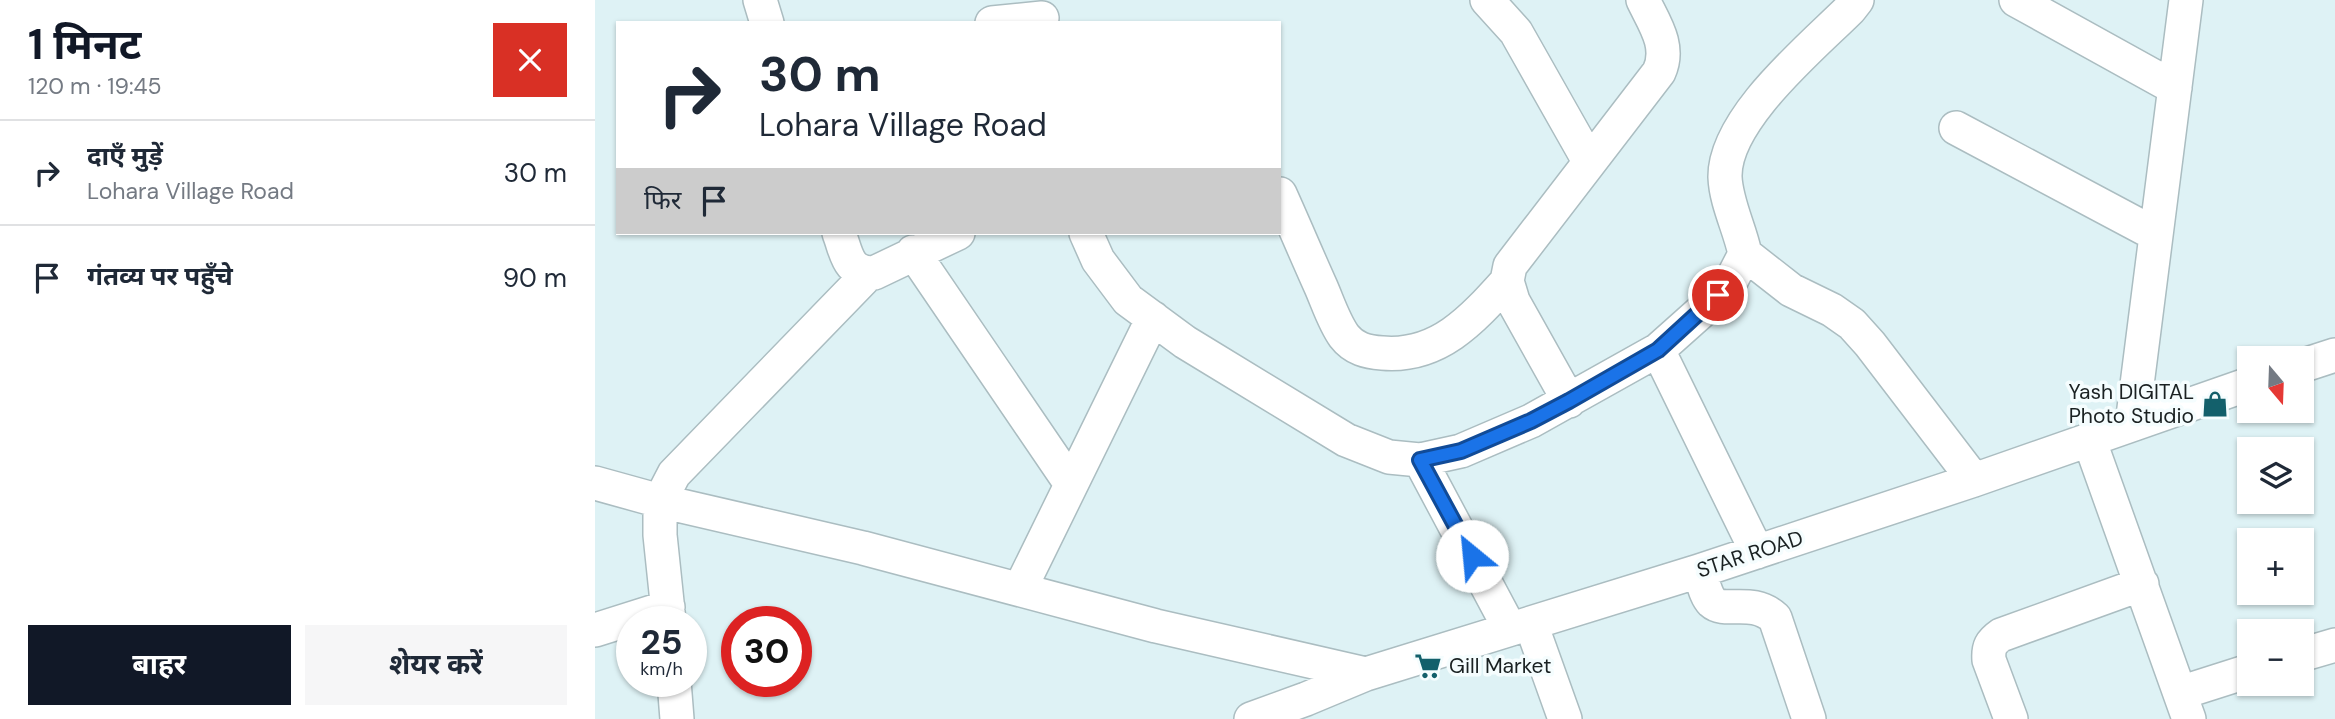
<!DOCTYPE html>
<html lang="hi">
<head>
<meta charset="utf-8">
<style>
	:root { --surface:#fff; --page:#f6f6f7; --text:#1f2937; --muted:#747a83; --line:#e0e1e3; --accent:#111827 }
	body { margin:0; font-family:"DM Sans","Noto Sans Devanagari",sans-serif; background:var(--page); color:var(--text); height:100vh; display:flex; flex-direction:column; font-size:26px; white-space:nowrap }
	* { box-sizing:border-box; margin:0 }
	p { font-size:23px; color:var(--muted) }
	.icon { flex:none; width:38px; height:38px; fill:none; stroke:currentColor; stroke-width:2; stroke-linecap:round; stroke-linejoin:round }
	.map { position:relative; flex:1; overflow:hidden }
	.panel { display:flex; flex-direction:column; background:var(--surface); width:595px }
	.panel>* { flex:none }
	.banner { position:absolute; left:21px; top:21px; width:665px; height:214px; border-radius:0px; box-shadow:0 2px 5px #0004; background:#fff; color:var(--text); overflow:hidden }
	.needle { width:46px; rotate:161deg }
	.buttons { position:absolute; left:1642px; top:346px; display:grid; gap:14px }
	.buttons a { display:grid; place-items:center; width:77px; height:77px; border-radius:0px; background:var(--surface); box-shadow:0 2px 5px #0004; font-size:35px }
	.speed { position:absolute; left:21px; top:606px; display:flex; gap:14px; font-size:35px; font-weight:700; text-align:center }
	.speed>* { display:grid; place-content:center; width:91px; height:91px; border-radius:50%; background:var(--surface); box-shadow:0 2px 5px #0004; line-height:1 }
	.speed small { font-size:18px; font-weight:400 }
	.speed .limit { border:10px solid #d22; background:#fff; color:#111 }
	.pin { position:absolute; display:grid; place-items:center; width:60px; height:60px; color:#fff; margin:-30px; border:4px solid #fff; border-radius:50%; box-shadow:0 2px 7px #0007 }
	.me { position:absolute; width:77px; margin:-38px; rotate:332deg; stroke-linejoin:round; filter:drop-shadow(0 0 5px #0008) }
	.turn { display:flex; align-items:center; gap:24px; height:147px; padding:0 28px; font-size:32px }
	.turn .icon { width:91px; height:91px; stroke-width:2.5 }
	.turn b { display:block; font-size:49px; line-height:60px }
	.then { display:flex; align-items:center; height:66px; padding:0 28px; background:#0003; gap:14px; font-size:26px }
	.round { display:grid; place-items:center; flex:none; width:74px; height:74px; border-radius:0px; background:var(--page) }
	.headline { display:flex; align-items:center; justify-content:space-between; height:119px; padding:0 28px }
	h1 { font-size:42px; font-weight:700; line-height:52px; color:var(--accent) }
	.action { display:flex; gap:14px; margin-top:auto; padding:14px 28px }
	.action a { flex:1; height:80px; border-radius:0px; background:var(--accent); color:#fff; font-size:28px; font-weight:700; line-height:80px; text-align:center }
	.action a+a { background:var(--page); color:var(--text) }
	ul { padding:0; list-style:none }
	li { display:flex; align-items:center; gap:21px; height:105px; padding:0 28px; border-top:2px solid var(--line) }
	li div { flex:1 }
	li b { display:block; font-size:26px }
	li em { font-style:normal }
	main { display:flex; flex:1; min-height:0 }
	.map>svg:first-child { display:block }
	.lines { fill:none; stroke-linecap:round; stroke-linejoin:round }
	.minor-casing { stroke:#abbdc1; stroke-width:36 }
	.minor { stroke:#fff; stroke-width:33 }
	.route-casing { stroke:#114b97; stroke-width:18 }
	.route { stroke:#1a73e8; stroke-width:12 }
	.labels { text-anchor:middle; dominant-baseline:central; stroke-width:7; stroke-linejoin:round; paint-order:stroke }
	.poi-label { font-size:21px; fill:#1a2122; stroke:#f5fdfe; text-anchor:end }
	.street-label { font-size:21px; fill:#1a2122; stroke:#f5fdfe }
</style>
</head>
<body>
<main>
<section class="panel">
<div class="headline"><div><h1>1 मिनट</h1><p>120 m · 19:45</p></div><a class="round" style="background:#d93025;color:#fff"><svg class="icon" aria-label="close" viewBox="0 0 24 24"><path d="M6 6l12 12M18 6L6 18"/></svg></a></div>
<ul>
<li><svg class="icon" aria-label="right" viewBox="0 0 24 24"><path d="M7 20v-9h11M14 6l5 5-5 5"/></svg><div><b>दाएँ मुड़ें</b><p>Lohara Village Road</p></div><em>30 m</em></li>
<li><svg class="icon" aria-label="arrive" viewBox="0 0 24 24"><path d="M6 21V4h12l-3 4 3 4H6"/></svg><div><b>गंतव्य पर पहुँचे</b></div><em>90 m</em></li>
</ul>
<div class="action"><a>बाहर</a><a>शेयर करें</a></div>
</section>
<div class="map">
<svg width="1740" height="719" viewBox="0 0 1740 719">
	<rect width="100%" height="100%" fill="#def2f5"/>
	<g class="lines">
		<!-- minor casing -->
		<g class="minor-casing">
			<path id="minor" d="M 165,0 L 172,23
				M 892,0 L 921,32 L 994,161
				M 1421,0 L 1580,88
				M 397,23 L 447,18
				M 1361,128 L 1560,234
				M 685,194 C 699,225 712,256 726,287 C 733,303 739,322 749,336 C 759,349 772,352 787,353 C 843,358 877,320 912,281
				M 244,233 C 252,254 252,273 279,273 L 363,233
				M 491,233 L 503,260 L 533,300 L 590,342 L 751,440 L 794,457 L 825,460
				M 318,252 L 476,484
				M 1150,254 L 1196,290 L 1237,310 L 1257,324 L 1275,344 L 1379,480
				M 1063,350 L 1162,552
				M 1706,366 L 1740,355
				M 974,401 L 918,301 L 912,281 L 915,266 L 1064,72 C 1076,46 1059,23 1048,0
				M 1537,424 L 1591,0
				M 1494,439 L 1594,719
				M 0,483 L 65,501 L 268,548 L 561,626 L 771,674
				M 1104,571 C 1108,580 1110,595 1117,602 C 1130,614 1157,597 1180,618 L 1214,719
				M 425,589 L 558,318
				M 74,621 L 65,535 L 65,501 L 79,474 L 274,273
				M 936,624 L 970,719
				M 915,629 L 825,460 L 866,451 L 936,421 L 1063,350 L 1109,309 L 1136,281 L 1150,254 C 1145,229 1131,203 1130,177 C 1129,119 1217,47 1255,9 L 1262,0
				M 0,630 L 73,607
				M 1706,655 L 1740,645
				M 79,681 L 82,719
				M 1585,693 L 1654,671
				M 656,719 L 711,699 L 771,674 L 1104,571 L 1379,480 L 1654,384
				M 1416,719 L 1394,660 C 1393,647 1396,642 1406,635 L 1547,584"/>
		</g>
		<!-- minor -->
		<use href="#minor" class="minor"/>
	</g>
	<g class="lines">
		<!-- route casing -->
		<g class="route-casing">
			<path id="route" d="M 877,556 L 825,460 L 866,451 L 936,421 L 974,401 L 1063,350 L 1123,295"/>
		</g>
		<!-- route -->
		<use href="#route" class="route"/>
	</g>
	<!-- icons -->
	<defs>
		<g id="shop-bare" transform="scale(2.1)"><path d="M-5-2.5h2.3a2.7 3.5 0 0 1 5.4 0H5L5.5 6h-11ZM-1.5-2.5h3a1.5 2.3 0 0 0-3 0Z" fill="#13606b" stroke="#f5fdfe" stroke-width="2.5" paint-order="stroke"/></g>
		<g id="supermarket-bare" transform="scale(2.1)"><path d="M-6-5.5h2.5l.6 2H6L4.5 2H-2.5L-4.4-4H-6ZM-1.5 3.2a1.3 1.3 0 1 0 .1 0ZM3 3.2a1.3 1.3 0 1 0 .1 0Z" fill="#13606b" stroke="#f5fdfe" stroke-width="2.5" paint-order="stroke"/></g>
	</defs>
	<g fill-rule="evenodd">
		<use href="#shop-bare" x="1620" y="404"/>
		<use href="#supermarket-bare" x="833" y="666"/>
	</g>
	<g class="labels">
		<!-- poi labels -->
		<g class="poi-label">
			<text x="1599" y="392">Yash DIGITAL<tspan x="1599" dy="24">Photo Studio</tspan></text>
			<text x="854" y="666" text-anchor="start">Gill Market</text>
		</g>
		<!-- street labels -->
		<g class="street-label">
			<text transform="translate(1155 554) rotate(-18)">STAR ROAD</text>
		</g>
	</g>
</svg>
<div class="buttons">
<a><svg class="needle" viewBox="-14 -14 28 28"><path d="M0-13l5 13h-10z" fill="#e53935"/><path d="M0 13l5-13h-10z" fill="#747a83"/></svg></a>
<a><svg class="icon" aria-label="layers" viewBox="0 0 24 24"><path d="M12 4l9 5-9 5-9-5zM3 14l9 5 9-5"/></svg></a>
<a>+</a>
<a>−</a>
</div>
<div class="speed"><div>25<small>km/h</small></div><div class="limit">30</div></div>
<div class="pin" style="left:1123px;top:295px;background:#d93025"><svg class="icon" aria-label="arrive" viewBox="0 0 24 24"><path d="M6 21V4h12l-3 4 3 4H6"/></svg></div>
<svg class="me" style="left:877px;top:556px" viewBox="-20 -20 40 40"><circle r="19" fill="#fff"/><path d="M0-13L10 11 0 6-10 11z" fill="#1a73e8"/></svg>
<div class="banner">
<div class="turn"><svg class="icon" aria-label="right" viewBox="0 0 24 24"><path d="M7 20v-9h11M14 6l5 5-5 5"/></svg><div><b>30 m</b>Lohara Village Road</div></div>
<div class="then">फिर<svg class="icon" aria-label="arrive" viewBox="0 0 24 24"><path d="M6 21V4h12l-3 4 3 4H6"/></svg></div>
</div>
</div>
</main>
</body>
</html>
